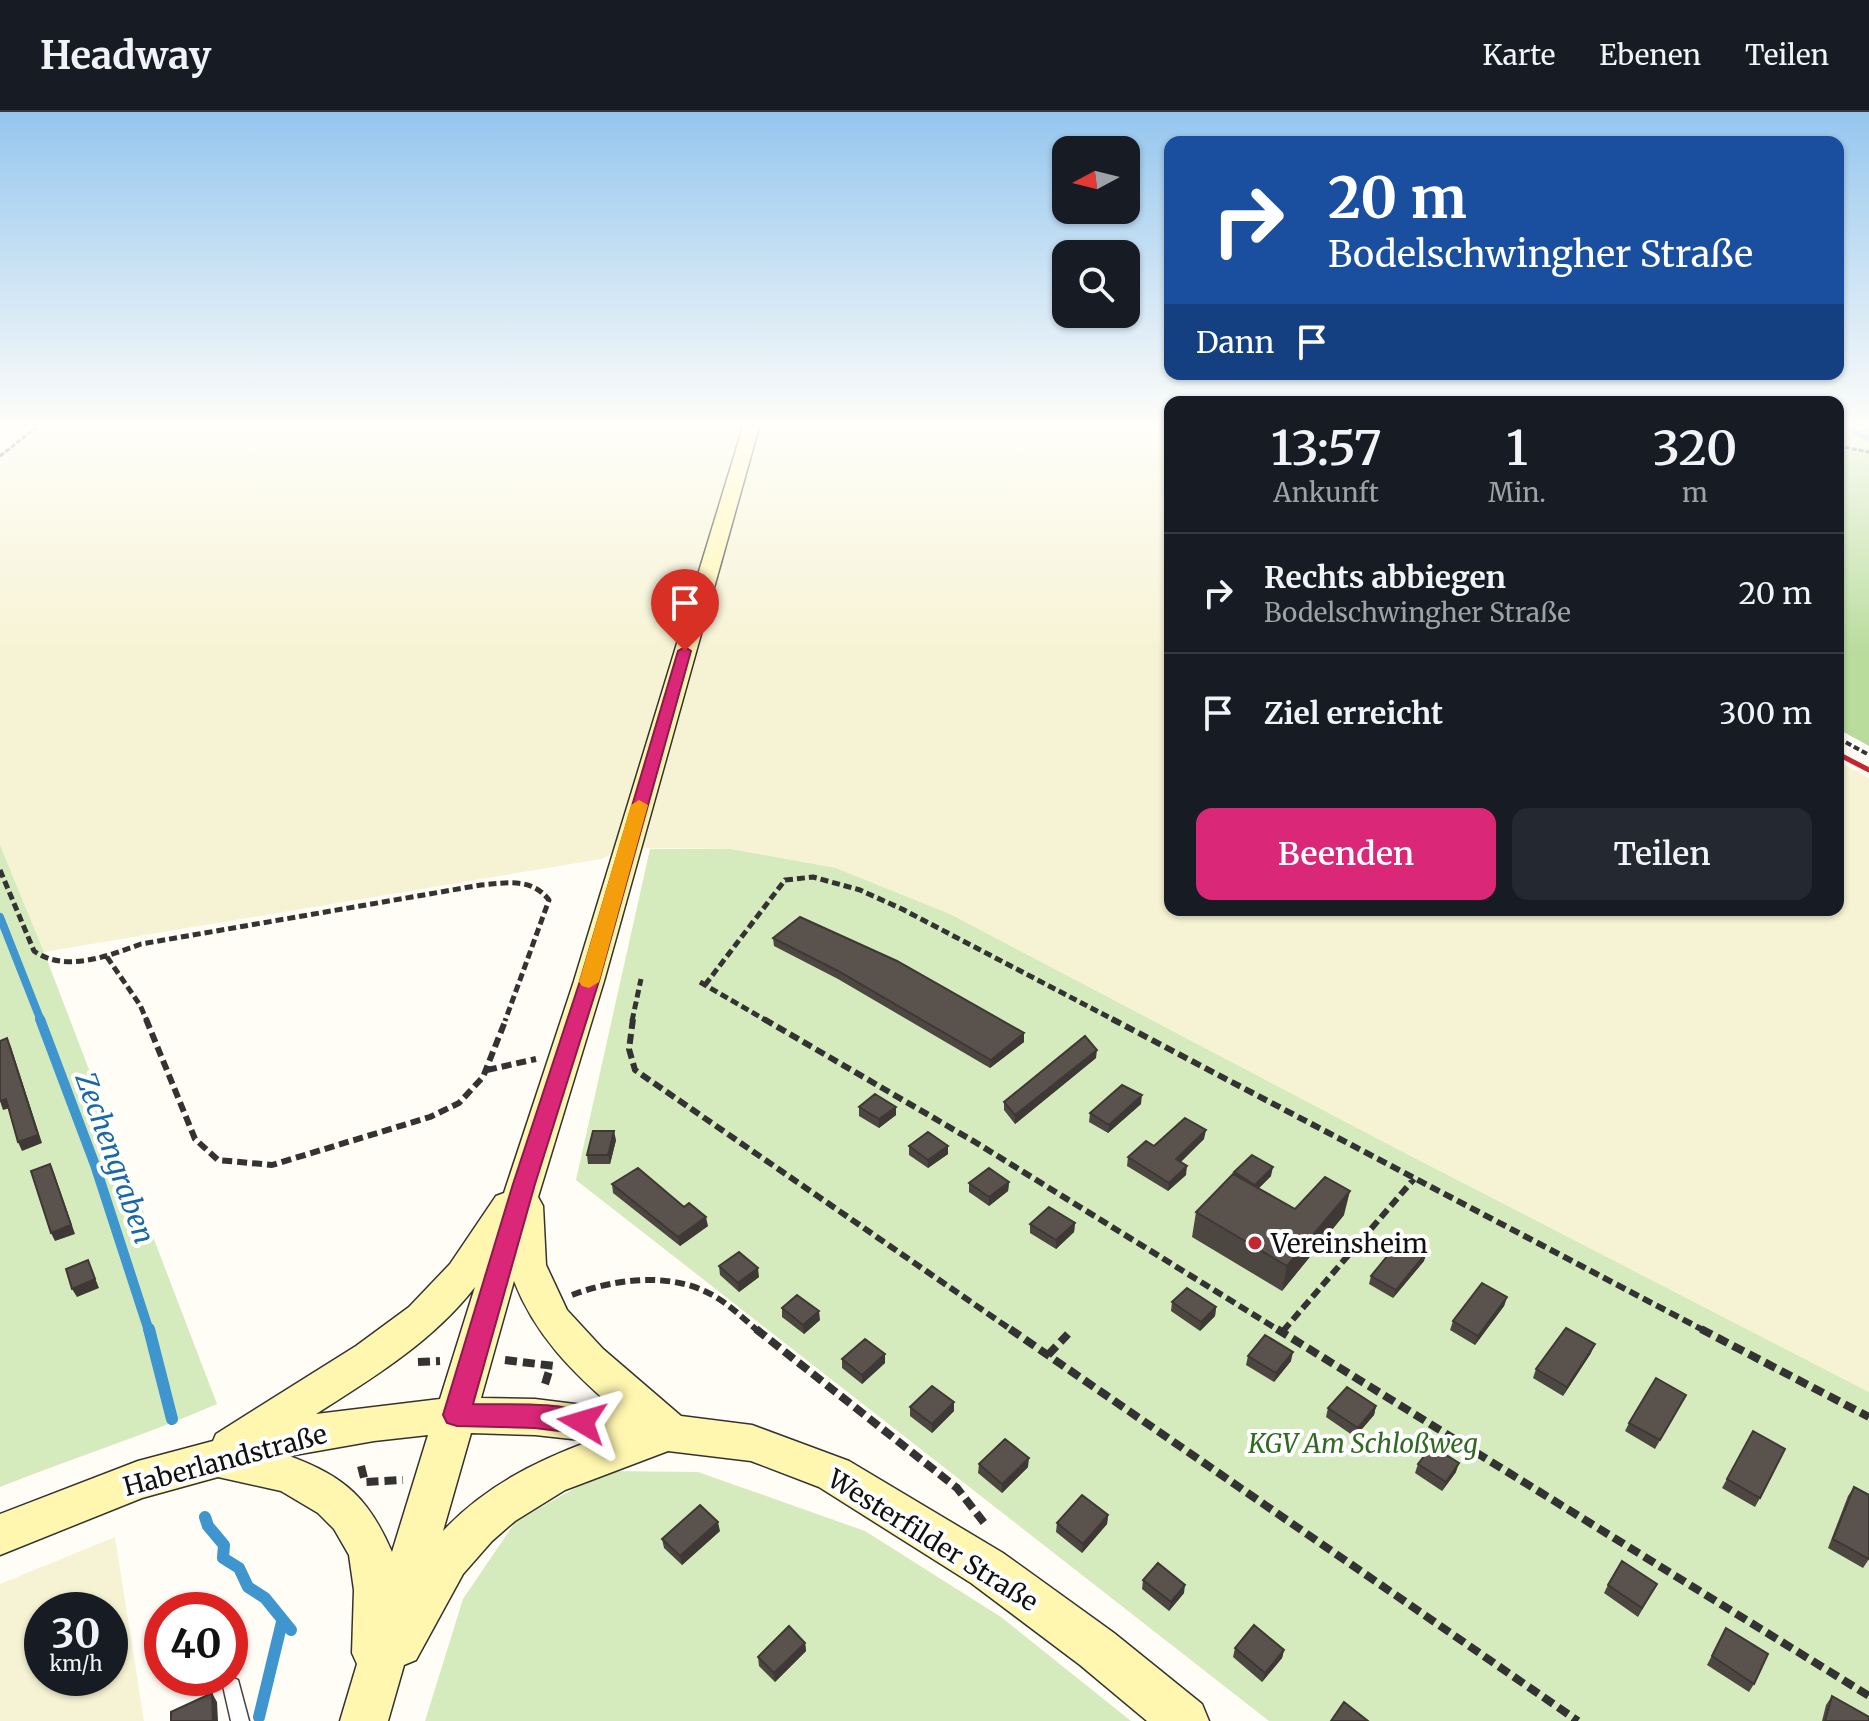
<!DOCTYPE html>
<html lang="de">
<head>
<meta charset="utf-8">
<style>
	:root { --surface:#171b24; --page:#242831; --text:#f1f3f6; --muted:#9ea1a6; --line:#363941; --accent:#db2777 }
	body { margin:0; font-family:Merriweather,serif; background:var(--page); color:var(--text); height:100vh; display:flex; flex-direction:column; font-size:30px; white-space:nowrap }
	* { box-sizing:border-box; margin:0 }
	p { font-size:26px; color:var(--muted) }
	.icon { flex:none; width:44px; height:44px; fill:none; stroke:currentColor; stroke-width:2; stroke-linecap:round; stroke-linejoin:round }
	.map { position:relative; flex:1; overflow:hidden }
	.details { position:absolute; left:1164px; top:284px; width:680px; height:520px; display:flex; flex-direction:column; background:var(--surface); border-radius:16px; box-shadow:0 2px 6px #0004 }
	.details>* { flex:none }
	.guide { position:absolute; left:1164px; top:24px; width:680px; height:244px; border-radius:16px; box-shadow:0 2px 6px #0004; background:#1a4fa0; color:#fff; overflow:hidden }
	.needle { width:52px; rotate:263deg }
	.tools { position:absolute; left:1052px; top:24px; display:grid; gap:16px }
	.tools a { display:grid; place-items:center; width:88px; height:88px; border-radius:16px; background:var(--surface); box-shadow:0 2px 6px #0004; font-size:40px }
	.speed { position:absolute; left:24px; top:1480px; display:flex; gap:16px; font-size:40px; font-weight:700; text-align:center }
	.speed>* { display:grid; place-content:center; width:104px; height:104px; border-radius:50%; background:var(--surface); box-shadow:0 2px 6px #0004; line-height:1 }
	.speed small { font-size:20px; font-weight:400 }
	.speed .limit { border:12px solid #d22; background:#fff; color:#111 }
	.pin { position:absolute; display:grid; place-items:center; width:68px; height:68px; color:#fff; margin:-82px -34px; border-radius:50% 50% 50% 0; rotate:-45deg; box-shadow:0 0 8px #0007 }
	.pin .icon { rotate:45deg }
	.me { position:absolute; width:88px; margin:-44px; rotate:277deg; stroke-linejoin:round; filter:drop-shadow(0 0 6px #0008) }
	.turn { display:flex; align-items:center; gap:28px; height:168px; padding:0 32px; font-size:36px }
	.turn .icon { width:104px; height:104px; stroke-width:2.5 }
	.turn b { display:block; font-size:56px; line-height:68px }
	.then { display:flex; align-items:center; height:76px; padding:0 32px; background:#0003; gap:16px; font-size:30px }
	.eta { display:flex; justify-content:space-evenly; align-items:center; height:136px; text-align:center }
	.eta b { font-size:48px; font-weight:600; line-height:56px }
	.action { display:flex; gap:16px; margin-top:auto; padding:16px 32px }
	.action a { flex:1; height:92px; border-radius:16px; background:var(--accent); color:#fff; font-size:32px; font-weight:600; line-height:92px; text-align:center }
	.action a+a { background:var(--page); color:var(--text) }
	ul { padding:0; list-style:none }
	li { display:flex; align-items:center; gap:24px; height:120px; padding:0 32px; border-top:2px solid var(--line) }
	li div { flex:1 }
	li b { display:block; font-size:30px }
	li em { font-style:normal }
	header { display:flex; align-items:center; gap:48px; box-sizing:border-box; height:112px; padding:0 40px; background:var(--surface); border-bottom:2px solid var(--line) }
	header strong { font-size:38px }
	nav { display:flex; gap:44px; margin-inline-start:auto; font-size:28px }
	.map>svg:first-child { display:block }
	.farmland { fill:#f6f3d4; fill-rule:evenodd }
	.green { fill:#d5ebbd }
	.forest { fill:#b9dc9c }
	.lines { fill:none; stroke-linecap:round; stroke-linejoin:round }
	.stream-far3 { stroke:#3f96cf; stroke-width:5 }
	.stream-far2 { stroke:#3f96cf; stroke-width:8 }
	.stream-far1 { stroke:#3f96cf; stroke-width:10 }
	.stream { stroke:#3f96cf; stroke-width:12 }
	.lane-casing { stroke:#444; stroke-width:3 }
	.secondary-casing { stroke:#333; stroke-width:3 }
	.path-far4 { stroke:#333; stroke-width:3; stroke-dasharray:5 2; stroke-linecap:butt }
	.path-far3 { stroke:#333; stroke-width:4; stroke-dasharray:6 3; stroke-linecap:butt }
	.path-far2 { stroke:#333; stroke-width:5; stroke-dasharray:8 4; stroke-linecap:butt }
	.path-far1 { stroke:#333; stroke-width:6; stroke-dasharray:10 5; stroke-linecap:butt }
	.path { stroke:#333; stroke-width:8; stroke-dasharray:12 6; stroke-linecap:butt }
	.lane { fill:#fff; fill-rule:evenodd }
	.secondary { fill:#fff6b0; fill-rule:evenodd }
	.rail { stroke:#c4262e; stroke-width:5 }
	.wall { fill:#4d4742 }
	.shaded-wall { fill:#3f3936 }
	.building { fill:#5a524d; stroke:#3f3936; stroke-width:2 }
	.route { fill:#db2777; stroke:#8e194d; stroke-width:2 }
	.slow { fill:#f59e0b }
	.poi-dot { fill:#c4262e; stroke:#fff; stroke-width:3 }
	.labels { text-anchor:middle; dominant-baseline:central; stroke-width:8; stroke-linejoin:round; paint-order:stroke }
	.near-poi-label { font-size:26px; fill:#111; stroke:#fff; text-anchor:start }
	.near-park-label { font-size:26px; font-style:italic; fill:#2f6b1f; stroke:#fff }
	.near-street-label { font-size:26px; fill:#111; stroke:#fff }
	.near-water-label { font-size:28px; font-style:italic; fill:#1768a6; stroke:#fff }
</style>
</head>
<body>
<header>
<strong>Headway</strong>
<nav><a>Karte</a><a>Ebenen</a><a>Teilen</a></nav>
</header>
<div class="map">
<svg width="1869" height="1609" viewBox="0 0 1869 1609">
	<rect width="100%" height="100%" fill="#fffdf5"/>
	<!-- farmland -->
	<path class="farmland" d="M 36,315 L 1170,315 L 1170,798 L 1838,798 L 1838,649 L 1869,666 L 1869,1280 L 1401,1039 L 950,802 L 836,756 L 731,737 L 626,736 L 601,747 L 44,840 L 0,733 L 0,343 Z
		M 115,1425 L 144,1609 L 0,1609 L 0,1472 ZM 42,1498 L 110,1498 L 110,1566 L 42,1566 Z"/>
	<!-- green -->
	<path class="green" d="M 1838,315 L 1869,315 L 1869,335 L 1838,338 Z
		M 0,733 L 44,840 L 217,1292 C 146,1323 72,1346 0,1375 Z
		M 650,737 L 731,737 L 836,756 L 950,802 L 1401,1039 L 1869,1280 L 1869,1609 L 1269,1609 L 576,1068 Z
		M 606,1359 L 698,1360 L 865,1419 L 1001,1505 L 1131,1609 L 425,1609 L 463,1487 L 516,1409 Z"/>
	<!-- forest -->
	<path class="forest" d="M 1869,335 L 1869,634 L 1838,617 L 1838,338 Z"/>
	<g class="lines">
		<!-- stream-far3 -->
		<path class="stream-far3" d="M 1847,315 L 1869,327"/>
		<!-- stream-far2 -->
		<path class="stream-far2" d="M 0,805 L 41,909"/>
		<!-- stream-far1 -->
		<path class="stream-far1" d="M 40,907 L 95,1053 L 149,1219"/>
		<!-- stream -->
		<path class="stream" d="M 149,1217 L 172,1307
			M 205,1405 L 208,1414 L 224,1433 L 223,1446 L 239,1456 L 248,1475 L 265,1486 L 291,1518
			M 259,1605 L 282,1510"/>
		<!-- lane casing -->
		<g class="lane-casing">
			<path id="lane" d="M 232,1565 L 238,1568 L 249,1609 L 231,1609 L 223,1574 L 226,1568 Z"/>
		</g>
		<!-- secondary casing -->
		<g class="secondary-casing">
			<path id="secondary" d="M 743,315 L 759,315 L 604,869 L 538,1085 L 543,1094 L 546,1153 L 567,1198 L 603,1237 L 681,1304 L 752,1313 L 849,1349 L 1003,1441 L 1114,1521 L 1202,1592 L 1209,1609 L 1147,1609 L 1080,1553 L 971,1471 L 819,1375 L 751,1349 L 668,1339 L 565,1378 L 515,1409 L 492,1429 L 463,1462 L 416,1548 L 404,1553 L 388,1609 L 340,1609 L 357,1552 L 352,1541 L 354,1478 L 349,1443 L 334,1417 L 318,1401 L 281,1379 L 218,1365 L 142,1386 L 0,1443 L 0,1402 L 138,1349 L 213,1329 L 216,1322 L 356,1234 L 409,1195 L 450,1152 L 496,1084 L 504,1081 L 574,869 ZM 514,1169 C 535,1223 572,1260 615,1297 L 535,1287 L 481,1286 ZM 475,1175 L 440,1287 L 316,1302 C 373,1266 433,1229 475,1175 ZM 471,1321 L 535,1323 L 590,1329 C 534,1350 484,1375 443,1419 ZM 428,1323 L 392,1440 C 369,1387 345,1364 289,1344 L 374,1329 Z"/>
		</g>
		<!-- path-far4 -->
		<path class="path-far4" d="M 1838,334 L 1869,340
			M 0,344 L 37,315"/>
		<!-- path-far3 -->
		<path class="path-far3" d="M 1838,626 L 1869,643"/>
		<!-- path-far2 -->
		<path class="path-far2" d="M 0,758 L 34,839 C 65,861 108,844 141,832 L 481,773 C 507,771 531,765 549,788 L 505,909
			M 107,845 L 140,893 L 147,909
			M 700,870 L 767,909
			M 705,873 L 785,768 L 813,765 L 860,778 L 902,797 L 1116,909
			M 632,909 L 641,867"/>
		<!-- path-far1 -->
		<path class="path-far1" d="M 146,907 L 195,1027 L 218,1048 L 272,1053 L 430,1005 L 459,991 L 483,965 L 506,907
			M 633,907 L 629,937 L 635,958 L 1013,1219
			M 764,907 L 975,1030 L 1280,1219
			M 1112,907 L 1705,1219
			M 487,958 L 536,947
			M 572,1183 C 614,1167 672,1159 714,1184 C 730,1193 744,1207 758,1219
			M 1283,1219 L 1414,1067"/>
		<!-- path -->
		<path class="path" d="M 756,1217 L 957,1376 L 985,1412
			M 1010,1217 L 1578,1609
			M 1277,1217 L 1869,1584
			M 1701,1217 L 1869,1305
			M 1048,1243 L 1068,1222
			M 505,1248 L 554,1254
			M 418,1250 L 440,1249
			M 545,1272 L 550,1256
			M 361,1354 L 365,1370 L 403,1368"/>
		<!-- lane -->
		<use href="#lane" class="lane"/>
		<!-- secondary -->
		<use href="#secondary" class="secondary"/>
		<!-- rail -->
		<path class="rail" d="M 1838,642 L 1869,658"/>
	</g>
	<!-- wall -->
	<path class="wall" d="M 773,826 L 1024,921 L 1024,930 L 990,956 L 838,867 L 774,834 Z
		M 1096,946 L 1015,1012 L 1004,998 L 1004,990 Z
		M 1141,992 L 1108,1021 L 1089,1010 L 1090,1001 Z
		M 859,995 L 896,995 L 896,1003 L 879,1016 L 859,1004 Z
		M 1204,1027 L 1180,1050 L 1186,1063 L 1168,1079 L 1127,1054 L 1128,1045 L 1154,1034 Z
		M 616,1028 L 610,1052 L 588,1052 L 587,1043 Z
		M 909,1034 L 948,1034 L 948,1042 L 928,1056 L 909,1043 Z
		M 1234,1060 L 1271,1064 L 1258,1077 L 1295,1097 L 1344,1103 L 1282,1179 L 1192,1125 L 1196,1100 L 1233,1062 Z
		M 1009,1070 L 1008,1079 L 989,1094 L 969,1080 L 969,1071 Z
		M 612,1072 L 684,1095 L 708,1114 L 680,1134 L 613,1081 Z
		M 1075,1111 L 1074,1120 L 1056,1137 L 1030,1121 L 1030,1112 Z
		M 1424,1149 L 1393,1186 L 1369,1172 L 1371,1164 Z
		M 719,1154 L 759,1165 L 739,1180 L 720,1163 Z
		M 1507,1185 L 1504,1194 L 1475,1233 L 1450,1218 L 1453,1209 Z
		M 1172,1190 L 1216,1195 L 1215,1204 L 1200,1219 L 1171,1199 Z
		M 782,1196 L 820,1208 L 804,1222 L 782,1205 Z
		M 1591,1241 L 1563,1284 L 1533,1266 L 1536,1257 Z
		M 885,1242 L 885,1251 L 862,1272 L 842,1256 L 842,1247 Z
		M 1248,1244 L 1291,1249 L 1274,1270 L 1246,1253 Z
		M 1686,1283 L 1655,1337 L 1625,1319 L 1629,1311 Z
		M 1376,1294 L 1374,1303 L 1355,1325 L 1326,1305 L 1328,1296 Z
		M 910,1295 L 954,1299 L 932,1321 L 910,1304 Z
		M 1753,1319 L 1760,1386 L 1755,1395 L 1722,1376 Z
		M 979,1352 L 1028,1355 L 1002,1381 L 978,1361 Z
		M 1418,1352 L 1456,1360 L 1442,1379 L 1415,1361 Z
		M 1854,1375 L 1869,1447 L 1863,1456 L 1828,1436 L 1848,1384 Z
		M 1108,1403 L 1107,1412 L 1082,1441 L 1056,1420 L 1057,1411 Z
		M 720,1419 L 682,1453 L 664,1436 L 662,1427 Z
		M 1143,1468 L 1184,1481 L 1169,1499 L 1142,1477 Z
		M 1657,1472 L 1638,1505 L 1604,1481 L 1608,1473 Z
		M 1726,1516 L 1754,1572 L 1749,1580 L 1707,1553 Z
		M 805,1531 L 806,1539 L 775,1570 L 759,1554 L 758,1545 Z
		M 1235,1536 L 1284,1538 L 1282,1546 L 1262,1570 L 1233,1545 Z
		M 1832,1584 L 1869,1609 L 1822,1609 L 1826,1593 Z"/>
	<!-- shaded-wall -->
	<path class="shaded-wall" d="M 1024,921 L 1024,930 L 990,956 L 991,948 Z
		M 7,926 L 11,935 L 42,1031 L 22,1039 L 18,1030 Z
		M 1097,938 L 1096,946 L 1015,1012 L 1015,1003 Z
		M 1142,983 L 1141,992 L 1108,1021 L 1109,1013 Z
		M 6,987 L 10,996 L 3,998 L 0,989 Z
		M 896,995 L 896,1003 L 879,1016 L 879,1007 Z
		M 1206,1018 L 1204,1027 L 1175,1056 L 1176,1047 Z
		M 614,1019 L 616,1028 L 610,1052 L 608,1043 Z
		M 948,1034 L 948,1042 L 928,1056 L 928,1048 Z
		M 50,1052 L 54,1061 L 75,1122 L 55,1129 L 51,1121 Z
		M 1187,1054 L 1186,1063 L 1168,1079 L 1169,1071 Z
		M 1273,1055 L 1271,1064 L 1254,1081 L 1255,1073 Z
		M 1009,1070 L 1008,1079 L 989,1094 L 989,1085 Z
		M 1350,1079 L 1344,1103 L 1282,1179 L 1287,1154 Z
		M 706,1105 L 708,1114 L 680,1134 L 678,1125 Z
		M 1075,1111 L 1074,1120 L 1056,1137 L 1056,1128 Z
		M 1427,1140 L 1424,1149 L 1393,1186 L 1396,1178 Z
		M 88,1148 L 99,1176 L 77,1185 L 72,1177 Z
		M 758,1156 L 759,1165 L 739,1180 L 738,1171 Z
		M 1507,1185 L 1504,1194 L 1475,1233 L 1478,1224 Z
		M 1216,1195 L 1215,1204 L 1200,1219 L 1201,1210 Z
		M 819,1199 L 820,1208 L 804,1222 L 803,1213 Z
		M 1595,1232 L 1591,1241 L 1563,1284 L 1567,1275 Z
		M 1293,1240 L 1291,1249 L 1274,1270 L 1276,1261 Z
		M 885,1242 L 885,1251 L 862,1272 L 862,1263 Z
		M 954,1290 L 954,1299 L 932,1321 L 932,1312 Z
		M 1376,1294 L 1374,1303 L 1355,1325 L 1358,1316 Z
		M 1029,1346 L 1028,1355 L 1002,1381 L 1002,1372 Z
		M 1459,1351 L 1456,1360 L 1442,1379 L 1446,1370 Z
		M 1108,1403 L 1107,1412 L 1082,1441 L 1083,1432 Z
		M 718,1410 L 720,1419 L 682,1453 L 680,1444 Z
		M 1185,1473 L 1184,1481 L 1169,1499 L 1171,1490 Z
		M 805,1531 L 806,1539 L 775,1570 L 774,1561 Z
		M 1284,1538 L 1282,1546 L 1262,1570 L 1265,1561 Z
		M 212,1581 L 217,1590 L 218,1609 L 213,1609 Z"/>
	<!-- building -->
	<path class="building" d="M 800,805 L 897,849 L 1024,921 L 991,948 L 838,859 L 773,826 Z
		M 1085,924 L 1097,938 L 1015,1003 L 1004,990 Z
		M 7,926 L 38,1023 L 18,1030 L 6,987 L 0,989 L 0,929 Z
		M 1122,973 L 1142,983 L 1109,1013 L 1090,1001 Z
		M 875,982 L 896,995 L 879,1007 L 859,995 Z
		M 1185,1006 L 1206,1018 L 1176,1047 L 1187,1054 L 1169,1071 L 1128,1045 L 1146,1029 L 1154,1034 Z
		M 593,1019 L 614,1019 L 608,1043 L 587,1043 Z
		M 928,1020 L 948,1034 L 928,1048 L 909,1034 Z
		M 1252,1043 L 1273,1055 L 1255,1073 L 1234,1060 Z
		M 50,1052 L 71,1113 L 51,1121 L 31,1059 Z
		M 638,1056 L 684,1095 L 689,1091 L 706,1105 L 678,1125 L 612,1072 Z
		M 989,1056 L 1009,1070 L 989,1085 L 969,1071 Z
		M 1233,1062 L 1295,1097 L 1325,1065 L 1350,1079 L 1287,1154 L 1196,1100 Z
		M 1049,1095 L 1075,1111 L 1056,1128 L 1030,1112 Z
		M 1402,1126 L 1427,1140 L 1396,1178 L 1371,1164 Z
		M 739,1140 L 758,1156 L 738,1171 L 719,1154 Z
		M 88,1148 L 95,1167 L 72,1177 L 66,1157 Z
		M 1482,1171 L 1507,1185 L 1478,1224 L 1453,1209 Z
		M 1187,1176 L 1216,1195 L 1201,1210 L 1172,1190 Z
		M 797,1183 L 819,1199 L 803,1213 L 782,1196 Z
		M 1566,1216 L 1595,1232 L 1567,1275 L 1536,1257 Z
		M 1265,1223 L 1293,1240 L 1276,1261 L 1248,1244 Z
		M 865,1227 L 885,1242 L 862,1263 L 842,1247 Z
		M 1656,1266 L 1686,1283 L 1660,1328 L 1629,1311 Z
		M 932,1274 L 954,1290 L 932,1312 L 910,1295 Z
		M 1347,1275 L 1376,1294 L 1358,1316 L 1328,1296 Z
		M 1753,1319 L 1785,1337 L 1760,1386 L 1727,1367 Z
		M 1005,1327 L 1029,1346 L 1002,1372 L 979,1352 Z
		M 1432,1334 L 1459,1351 L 1446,1370 L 1418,1352 Z
		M 1854,1375 L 1869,1383 L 1869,1447 L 1833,1427 Z
		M 1082,1383 L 1108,1403 L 1083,1432 L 1057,1411 Z
		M 700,1393 L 718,1410 L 680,1444 L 662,1427 Z
		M 1622,1449 L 1657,1472 L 1642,1496 L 1608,1473 Z
		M 1158,1451 L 1185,1473 L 1171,1490 L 1143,1468 Z
		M 1254,1513 L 1284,1538 L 1265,1561 L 1235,1536 Z
		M 789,1514 L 805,1531 L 774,1561 L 758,1545 Z
		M 1726,1516 L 1768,1542 L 1754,1572 L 1712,1544 Z
		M 212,1581 L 213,1609 L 171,1609 L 171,1600 Z
		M 1832,1584 L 1869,1605 L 1869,1609 L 1825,1609 Z
		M 1344,1590 L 1368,1609 L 1331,1609 Z"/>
	<!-- sky -->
	<linearGradient id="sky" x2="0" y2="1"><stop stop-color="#95c6ee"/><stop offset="0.58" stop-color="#fffefa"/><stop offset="1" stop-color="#fffefa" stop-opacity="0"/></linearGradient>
	<rect width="1869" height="541" fill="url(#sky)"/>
	<!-- route -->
	<path class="route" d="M 685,535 L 691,539 L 599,869 L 535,1072 L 473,1292 C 511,1293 555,1289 591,1302 L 595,1310 L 591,1318 L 582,1322 L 535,1316 L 457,1314 L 447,1311 L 443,1303 L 513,1072 L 580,869 L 678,539 Z"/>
	<!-- slow -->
	<path class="slow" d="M 639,688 L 648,693 L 599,870 L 589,876 L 582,874 L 579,870 L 631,693 Z"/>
	<!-- markers -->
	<circle class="poi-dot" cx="1255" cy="1131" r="8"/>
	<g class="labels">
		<!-- near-poi labels -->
		<g class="near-poi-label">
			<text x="1271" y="1131">Vereinsheim</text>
		</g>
		<!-- near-park labels -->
		<g class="near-park-label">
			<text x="1363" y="1331">KGV Am Schloßweg</text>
		</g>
		<!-- near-street labels -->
		<g class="near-street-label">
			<text transform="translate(225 1348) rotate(-15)">Haberlandstraße</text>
			<text transform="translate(933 1428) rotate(32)">Westerfilder Straße</text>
		</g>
		<!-- near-water labels -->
		<g class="near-water-label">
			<text transform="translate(115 1046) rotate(70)">Zechengraben</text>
		</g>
	</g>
</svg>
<div class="tools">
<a><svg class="needle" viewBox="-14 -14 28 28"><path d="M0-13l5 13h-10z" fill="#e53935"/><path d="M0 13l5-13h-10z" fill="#9ea1a6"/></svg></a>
<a><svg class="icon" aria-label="search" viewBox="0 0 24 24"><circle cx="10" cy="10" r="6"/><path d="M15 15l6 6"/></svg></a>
</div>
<div class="speed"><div>30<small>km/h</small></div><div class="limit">40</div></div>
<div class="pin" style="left:685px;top:539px;background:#d93025"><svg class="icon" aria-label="arrive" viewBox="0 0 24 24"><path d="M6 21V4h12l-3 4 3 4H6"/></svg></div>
<svg class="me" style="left:582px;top:1310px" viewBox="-20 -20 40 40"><path d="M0-17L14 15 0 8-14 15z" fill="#db2777" stroke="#fff" stroke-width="4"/></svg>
<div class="guide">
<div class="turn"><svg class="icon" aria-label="right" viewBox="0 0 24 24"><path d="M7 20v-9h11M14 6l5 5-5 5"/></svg><div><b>20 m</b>Bodelschwingher Straße</div></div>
<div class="then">Dann<svg class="icon" aria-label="arrive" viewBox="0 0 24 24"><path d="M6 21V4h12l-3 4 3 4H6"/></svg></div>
</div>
<section class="details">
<div class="eta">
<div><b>13:57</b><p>Ankunft</p></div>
<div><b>1</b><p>Min.</p></div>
<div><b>320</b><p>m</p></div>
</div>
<ul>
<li><svg class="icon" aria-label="right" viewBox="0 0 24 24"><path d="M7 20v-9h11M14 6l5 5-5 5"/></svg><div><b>Rechts abbiegen</b><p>Bodelschwingher Straße</p></div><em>20 m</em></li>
<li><svg class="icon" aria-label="arrive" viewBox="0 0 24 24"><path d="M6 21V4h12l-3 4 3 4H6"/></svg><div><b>Ziel erreicht</b></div><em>300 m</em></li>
</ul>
<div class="action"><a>Beenden</a><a>Teilen</a></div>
</section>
</div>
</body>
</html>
